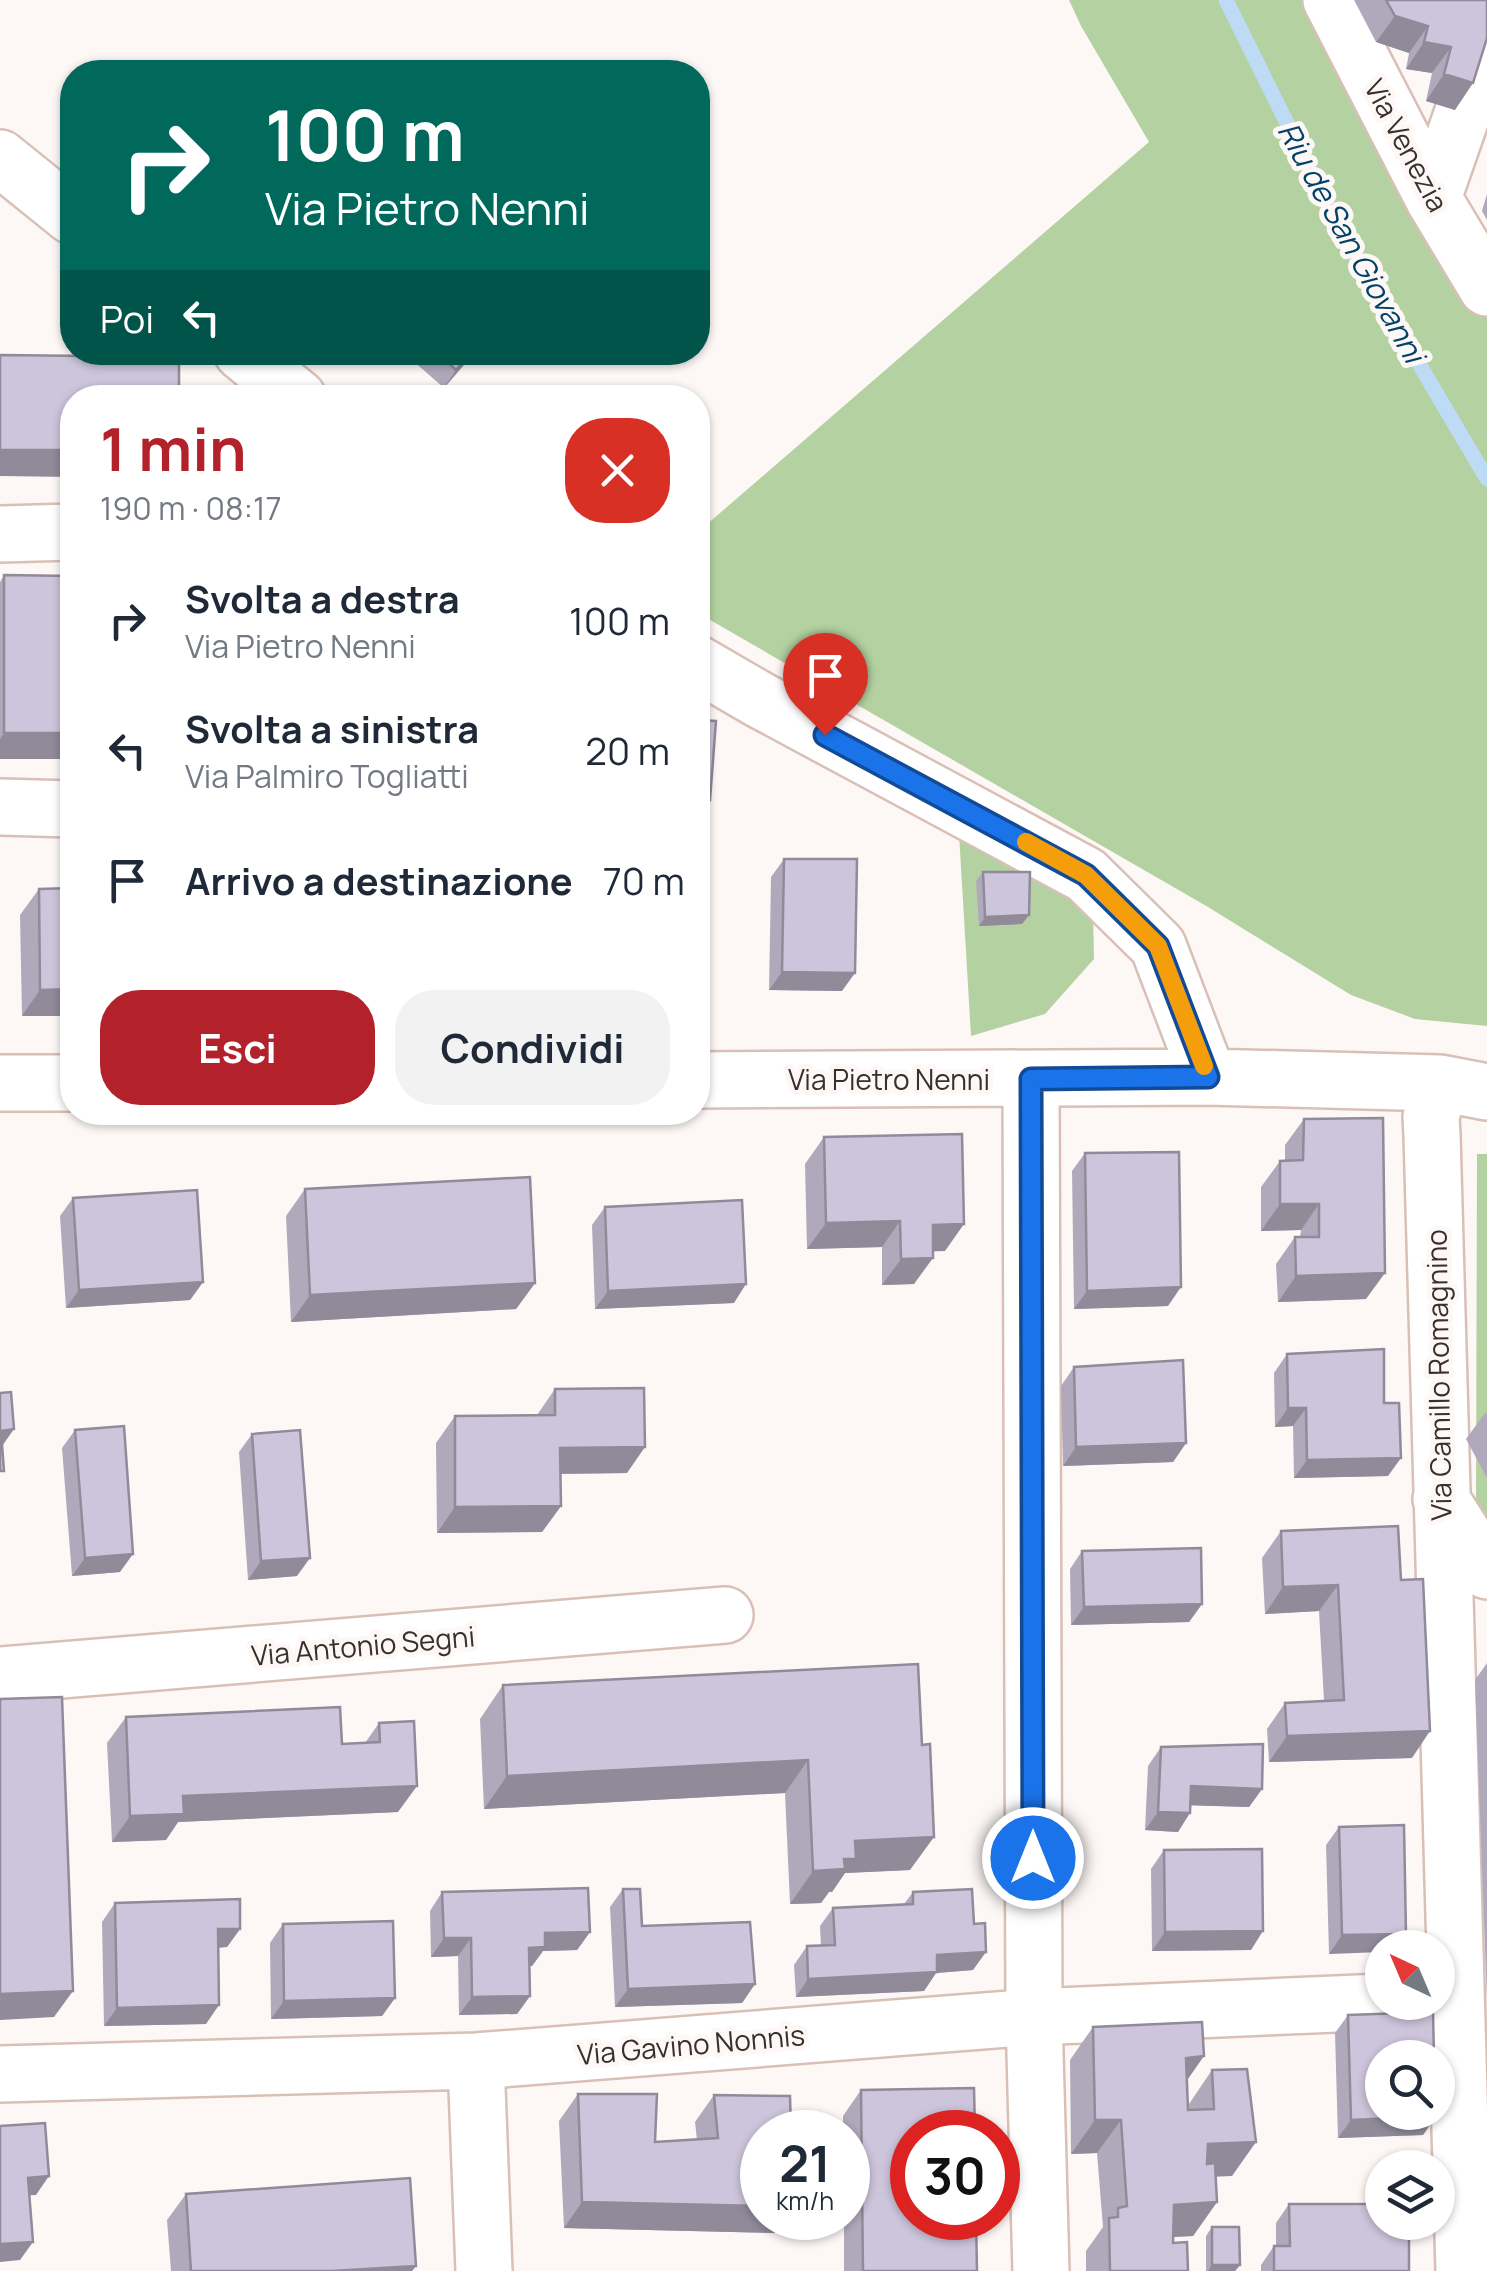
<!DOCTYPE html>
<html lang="it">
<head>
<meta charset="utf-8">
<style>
	:root { --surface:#fff; --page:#f2f2f3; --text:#1f2937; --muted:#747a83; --accent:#b3222b }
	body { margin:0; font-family:Manrope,sans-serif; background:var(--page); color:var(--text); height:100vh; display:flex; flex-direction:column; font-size:38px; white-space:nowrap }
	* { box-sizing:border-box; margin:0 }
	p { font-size:32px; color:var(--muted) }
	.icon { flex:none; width:55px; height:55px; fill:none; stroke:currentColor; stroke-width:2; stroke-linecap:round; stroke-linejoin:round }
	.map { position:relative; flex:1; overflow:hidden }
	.details { position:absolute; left:60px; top:385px; width:650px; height:740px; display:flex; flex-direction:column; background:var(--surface); border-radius:40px; box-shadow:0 2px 8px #0004 }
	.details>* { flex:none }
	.top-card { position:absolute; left:60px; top:60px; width:650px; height:305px; border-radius:40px; box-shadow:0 2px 8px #0004; background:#00695c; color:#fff; overflow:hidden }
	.needle { width:65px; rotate:316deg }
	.controls { position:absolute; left:1365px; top:1930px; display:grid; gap:20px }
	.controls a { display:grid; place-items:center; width:90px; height:90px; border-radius:50%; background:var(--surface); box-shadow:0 2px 8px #0004; font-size:50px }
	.speed { position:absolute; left:740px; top:2110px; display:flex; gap:20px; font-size:50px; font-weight:700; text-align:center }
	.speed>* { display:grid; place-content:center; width:130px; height:130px; border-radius:50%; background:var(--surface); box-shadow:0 2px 8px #0004; line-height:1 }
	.speed small { font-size:25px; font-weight:400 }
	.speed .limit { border:15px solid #d22; background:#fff; color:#111 }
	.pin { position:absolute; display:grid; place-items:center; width:85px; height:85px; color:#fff; margin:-102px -42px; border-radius:50% 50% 50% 0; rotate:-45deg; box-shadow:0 0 10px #0007 }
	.pin .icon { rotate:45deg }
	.me { position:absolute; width:110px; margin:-55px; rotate:0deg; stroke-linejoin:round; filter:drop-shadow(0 0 8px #0008) }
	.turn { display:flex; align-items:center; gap:35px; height:210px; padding:0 40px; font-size:45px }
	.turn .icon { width:130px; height:130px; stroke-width:2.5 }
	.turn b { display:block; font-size:70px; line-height:85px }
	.then { display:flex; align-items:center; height:95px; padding:0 40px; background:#0003; gap:20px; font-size:38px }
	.round { display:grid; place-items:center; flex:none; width:105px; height:105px; border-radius:40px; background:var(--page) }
	.headline { display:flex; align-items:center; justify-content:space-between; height:170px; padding:0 40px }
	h1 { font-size:60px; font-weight:700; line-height:75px; color:var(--accent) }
	.cta { display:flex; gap:20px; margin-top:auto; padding:20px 40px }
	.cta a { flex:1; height:115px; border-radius:40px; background:var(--accent); color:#fff; font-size:40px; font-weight:700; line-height:115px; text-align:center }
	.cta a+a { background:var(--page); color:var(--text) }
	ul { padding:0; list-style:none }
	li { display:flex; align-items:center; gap:30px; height:130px; padding:0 40px }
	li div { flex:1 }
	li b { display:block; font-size:38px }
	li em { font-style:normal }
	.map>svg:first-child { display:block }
	.green { fill:#b4d2a1 }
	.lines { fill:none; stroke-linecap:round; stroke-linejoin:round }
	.stream { stroke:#bddbf5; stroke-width:15 }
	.minor-casing { stroke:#d9c0b7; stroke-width:60 }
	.minor { stroke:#fff; stroke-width:55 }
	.wall { fill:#b0a9bc }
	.shaded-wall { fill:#908a99 }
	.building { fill:#cdc5db; stroke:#908a99; stroke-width:2.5 }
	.route-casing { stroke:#114b97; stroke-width:25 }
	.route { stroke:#1a73e8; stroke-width:18 }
	.slow { stroke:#f59e0b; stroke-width:18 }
	.labels { text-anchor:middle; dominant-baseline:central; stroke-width:10; stroke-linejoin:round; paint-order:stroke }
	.street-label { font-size:28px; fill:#392f2c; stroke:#fdf8f6 }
	.water-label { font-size:30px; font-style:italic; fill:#01426b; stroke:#fdf8f6 }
</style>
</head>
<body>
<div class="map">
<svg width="1487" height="2271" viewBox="0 0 1487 2271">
	<rect width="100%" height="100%" fill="#fdf8f6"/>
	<!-- green -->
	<path class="green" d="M 1069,0 L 1321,0 L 1487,309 L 1487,1026 L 1415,1019 L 1351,995 L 1208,907 L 698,613 L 698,532 L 1149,142 L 1081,26 Z
		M 959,834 L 1064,882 L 1093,911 L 1094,959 L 1045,1014 L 971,1036 Z
		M 1477,1154 L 1487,1154 L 1487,1516 L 1476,1499 Z"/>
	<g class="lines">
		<!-- stream -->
		<path class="stream" d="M 1226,0 L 1341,232 L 1487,479"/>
		<!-- minor casing -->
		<g class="minor-casing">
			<path id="minor" d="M 1331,0 L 1433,198 L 1487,288
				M 0,158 L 72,216
				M 1433,198 L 1487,43
				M 242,352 L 298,398
				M 0,534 L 72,532
				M 698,664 L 760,700 L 1086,875 L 1158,946 L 1208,1077
				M 0,807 L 72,809
				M 1031,1079 L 1034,2017 L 1041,2271
				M 698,1080 L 1208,1077 L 1440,1083 L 1487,1092
				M 0,1083 L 72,1083
				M 1440,1083 L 1431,1117 L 1432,1135 L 1464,2271
				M 1441,1499 L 1487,1571
				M 0,1675 L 725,1615
				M 476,2061 L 484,2271
				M 0,2074 L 476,2061 L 1034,2017 L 1382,2002"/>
		</g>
		<!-- minor -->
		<use href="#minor" class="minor"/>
	</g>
	<!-- wall -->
	<path class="wall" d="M 1354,0 L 1487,0 L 1455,110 L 1426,101 L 1432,73 L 1406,69 L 1409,53 L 1376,42 Z
		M 1487,194 L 1487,220 L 1482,211 Z
		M 403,352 L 475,352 L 444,388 Z
		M 478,352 L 493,352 L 487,360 Z
		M 4,575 L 72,576 L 72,759 L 0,759 L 0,582 Z
		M 784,859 L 842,991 L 769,990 L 771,877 Z
		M 983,872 L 1029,915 L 1022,924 L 979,926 L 976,881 Z
		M 39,889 L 72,1016 L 22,1016 L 20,915 Z
		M 1304,1119 L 1366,1299 L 1278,1302 L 1276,1264 L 1295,1237 L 1300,1237 L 1301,1230 L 1261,1231 L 1261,1187 L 1280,1161 L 1285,1161 L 1285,1145 Z
		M 824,1137 L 945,1251 L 933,1251 L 914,1284 L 882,1285 L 882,1247 L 807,1249 L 805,1164 Z
		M 1085,1153 L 1168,1306 L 1074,1309 L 1072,1171 Z
		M 305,1189 L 535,1283 L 516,1309 L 291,1322 L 286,1216 Z
		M 73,1198 L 203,1282 L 190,1300 L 66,1308 L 60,1216 Z
		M 605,1207 L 734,1303 L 595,1309 L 592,1225 Z
		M 1287,1354 L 1384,1403 L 1388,1476 L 1294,1478 L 1293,1426 L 1275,1427 L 1274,1373 Z
		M 1074,1367 L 1186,1443 L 1173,1462 L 1063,1466 L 1061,1386 Z
		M 555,1389 L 627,1473 L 560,1474 L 561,1506 L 542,1532 L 437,1533 L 436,1443 L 455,1416 L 537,1415 Z
		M 1485,1413 L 1487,1413 L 1487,1478 L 1466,1439 Z
		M 75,1430 L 120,1572 L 72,1576 L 62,1448 Z
		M 252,1434 L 297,1576 L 248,1580 L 239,1452 Z
		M 1398,1526 L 1412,1758 L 1269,1762 L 1267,1729 L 1285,1703 L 1324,1701 L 1319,1611 L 1265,1614 L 1262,1558 L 1281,1531 Z
		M 1082,1551 L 1202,1604 L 1189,1622 L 1071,1625 L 1070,1569 Z
		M 1487,1663 L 1487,2002 L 1475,1680 Z
		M 918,1664 L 910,1870 L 845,1873 L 832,1892 L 829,1892 L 821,1903 L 790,1904 L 785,1793 L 484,1809 L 480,1719 L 503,1685 Z
		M 126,1717 L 342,1744 L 365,1743 L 379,1723 L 398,1812 L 178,1822 L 166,1840 L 112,1842 L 107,1743 Z
		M 1161,1747 L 1262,1789 L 1249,1807 L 1191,1805 L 1178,1832 L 1145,1830 L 1148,1766 Z
		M 1339,1827 L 1406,1934 L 1329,1954 L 1326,1845 Z
		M 1164,1850 L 1251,1950 L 1152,1951 L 1151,1869 Z
		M 623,1889 L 642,1926 L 755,1984 L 742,2003 L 615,2007 L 610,1907 Z
		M 442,1892 L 590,1932 L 577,1950 L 543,1951 L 532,1966 L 530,1966 L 530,1996 L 517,2014 L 459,2015 L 458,1956 L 431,1957 L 430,1911 Z
		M 913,1892 L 973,1970 L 936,1973 L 924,1991 L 796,1997 L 794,1965 L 807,1946 L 821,1946 L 820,1926 L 833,1908 L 904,1904 Z
		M 115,1903 L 240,1929 L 227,1947 L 218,1948 L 206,2024 L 104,2026 L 102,1922 Z
		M 283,1924 L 395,1998 L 382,2016 L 271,2019 L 270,1943 Z
		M 1348,2015 L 1436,2116 L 1423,2135 L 1338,2138 L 1335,2033 Z
		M 1093,2027 L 1187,2080 L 1188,2110 L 1189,2104 L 1212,2070 L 1232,2176 L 1215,2176 L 1217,2202 L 1193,2236 L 1173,2237 L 1173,2243 L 1188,2271 L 1086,2271 L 1086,2251 L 1103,2227 L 1097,2153 L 1071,2154 L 1070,2060 Z
		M 861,2090 L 977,2271 L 844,2271 L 844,2218 L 848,2218 L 848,2132 L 843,2132 L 843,2116 Z
		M 578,2094 L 655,2142 L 697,2140 L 695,2122 L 714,2095 L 775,2233 L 564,2228 L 559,2121 Z
		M 186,2194 L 416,2266 L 412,2271 L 171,2271 L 167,2220 Z
		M 1289,2204 L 1409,2271 L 1261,2271 L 1261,2265 L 1274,2246 L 1276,2246 L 1276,2223 Z
		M 1212,2227 L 1240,2265 L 1235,2271 L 1206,2271 L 1206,2236 Z"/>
	<!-- shaded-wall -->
	<path class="shaded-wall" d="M 1395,16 L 1428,26 L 1409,53 L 1376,42 Z
		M 1424,42 L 1451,47 L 1432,73 L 1406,69 Z
		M 1444,74 L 1473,83 L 1455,110 L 1426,101 Z
		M 472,352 L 475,352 L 444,388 L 456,370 Z
		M 0,450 L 72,450 L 72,477 L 0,476 Z
		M 4,733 L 72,733 L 72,759 L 0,759 L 0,739 Z
		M 698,798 L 710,800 L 698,817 Z
		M 1029,915 L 1022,924 L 979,926 L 985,917 Z
		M 782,972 L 855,973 L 842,991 L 769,990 Z
		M 72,989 L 72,1016 L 22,1016 L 40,990 Z
		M 1280,1204 L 1319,1204 L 1301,1230 L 1261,1231 Z
		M 900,1221 L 882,1247 L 807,1249 L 826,1223 Z
		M 964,1224 L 945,1251 L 914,1252 L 933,1225 Z
		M 933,1258 L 914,1284 L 882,1285 L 901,1259 Z
		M 1385,1273 L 1366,1299 L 1278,1302 L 1296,1276 Z
		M 203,1282 L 190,1300 L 66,1308 L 79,1290 Z
		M 535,1283 L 516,1309 L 291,1322 L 310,1295 Z
		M 746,1284 L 734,1303 L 595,1309 L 608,1291 Z
		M 1181,1287 L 1168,1306 L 1074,1309 L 1087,1291 Z
		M 1288,1408 L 1306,1408 L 1293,1426 L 1275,1427 Z
		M 14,1429 L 0,1449 L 0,1432 Z
		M 1186,1443 L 1173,1462 L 1063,1466 L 1076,1447 Z
		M 645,1447 L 627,1473 L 542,1474 L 560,1448 Z
		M 1401,1458 L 1388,1476 L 1294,1478 L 1307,1460 Z
		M 561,1506 L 542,1532 L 437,1533 L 455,1507 Z
		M 133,1554 L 120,1572 L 72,1576 L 85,1558 Z
		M 310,1558 L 297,1576 L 248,1580 L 261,1561 Z
		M 1338,1585 L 1319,1611 L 1265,1614 L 1283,1587 Z
		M 1202,1604 L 1189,1622 L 1071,1625 L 1084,1607 Z
		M 1430,1731 L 1412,1758 L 1269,1762 L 1287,1736 Z
		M 808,1760 L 785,1793 L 484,1809 L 507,1776 Z
		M 417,1786 L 398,1812 L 178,1822 L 166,1840 L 112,1842 L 130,1816 L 183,1796 Z
		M 1191,1786 L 1262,1789 L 1249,1807 L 1178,1805 Z
		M 1158,1812 L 1190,1813 L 1178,1832 L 1145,1830 Z
		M 934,1837 L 910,1870 L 845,1873 L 832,1892 L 829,1892 L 821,1903 L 790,1904 L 813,1871 L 855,1841 Z
		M 218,1929 L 240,1929 L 227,1947 L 205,1948 Z
		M 1263,1931 L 1251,1950 L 1152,1951 L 1165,1932 Z
		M 590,1932 L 577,1950 L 543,1951 L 532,1966 L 516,1966 L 529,1948 L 545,1933 Z
		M 1406,1934 L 1396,1948 L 1382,1948 L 1382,1952 L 1329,1954 L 1342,1935 Z
		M 444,1938 L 471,1938 L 458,1956 L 431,1957 Z
		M 986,1952 L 973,1970 L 936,1973 L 924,1991 L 796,1997 L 808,1979 L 937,1955 Z
		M 755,1984 L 742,2003 L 615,2007 L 628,1989 Z
		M 73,1991 L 54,2017 L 0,2020 L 0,1994 Z
		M 530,1996 L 517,2014 L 459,2015 L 472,1997 Z
		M 395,1998 L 382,2016 L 271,2019 L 284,2001 Z
		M 219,2005 L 206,2024 L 104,2026 L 117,2008 Z
		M 1204,2056 L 1181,2089 L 1186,2058 Z
		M 1436,2116 L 1423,2135 L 1338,2138 L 1351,2120 Z
		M 1095,2120 L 1121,2120 L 1097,2153 L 1071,2154 Z
		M 1256,2142 L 1232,2176 L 1185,2178 L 1208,2144 Z
		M 49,2176 L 36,2195 L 15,2196 L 28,2178 Z
		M 582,2202 L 762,2206 L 762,2218 L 786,2218 L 775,2233 L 564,2228 Z
		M 1217,2202 L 1193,2236 L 1150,2238 L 1174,2205 Z
		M 33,2242 L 20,2260 L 0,2262 L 0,2244 Z
		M 1212,2265 L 1240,2265 L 1235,2271 L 1208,2271 Z
		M 416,2266 L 412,2271 L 332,2271 Z"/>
	<!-- building -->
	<path class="building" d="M 1386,0 L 1487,0 L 1487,38 L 1473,83 L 1444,74 L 1451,47 L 1424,42 L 1428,26 L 1395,16 Z
		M 437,352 L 472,352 L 456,370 Z
		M 0,355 L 179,357 L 179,398 L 72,398 L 72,450 L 0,450 Z
		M 4,575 L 72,576 L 72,733 L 4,733 Z
		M 698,720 L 716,721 L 710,800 L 698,798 Z
		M 784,859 L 857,859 L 855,973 L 782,972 Z
		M 983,872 L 1030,872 L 1029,915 L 985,917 Z
		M 72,888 L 72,989 L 40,990 L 39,889 Z
		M 1383,1118 L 1385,1273 L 1296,1276 L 1295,1237 L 1319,1237 L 1319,1204 L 1280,1204 L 1280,1161 L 1303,1160 L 1304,1119 Z
		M 962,1134 L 964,1224 L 933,1225 L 933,1258 L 901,1259 L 900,1221 L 826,1223 L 824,1137 Z
		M 1179,1152 L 1181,1287 L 1087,1291 L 1085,1153 Z
		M 530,1177 L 535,1283 L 310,1295 L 305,1189 Z
		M 197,1190 L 203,1282 L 79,1290 L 73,1198 Z
		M 742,1200 L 746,1284 L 608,1291 L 605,1207 Z
		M 1384,1349 L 1384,1403 L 1399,1403 L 1401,1458 L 1307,1460 L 1306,1408 L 1288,1408 L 1287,1354 Z
		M 1183,1360 L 1186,1443 L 1076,1447 L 1074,1367 Z
		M 644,1388 L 645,1447 L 560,1448 L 561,1506 L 455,1507 L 455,1416 L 555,1415 L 555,1389 Z
		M 11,1392 L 14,1429 L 1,1431 L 4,1471 L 0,1471 L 0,1393 Z
		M 124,1426 L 133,1554 L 85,1558 L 75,1430 Z
		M 300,1430 L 310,1558 L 261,1561 L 252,1434 Z
		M 1398,1526 L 1401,1580 L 1423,1579 L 1430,1731 L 1287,1736 L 1285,1703 L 1344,1700 L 1338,1585 L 1283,1587 L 1281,1531 Z
		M 1201,1548 L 1202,1604 L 1084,1607 L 1082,1551 Z
		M 918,1664 L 922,1745 L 930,1744 L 934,1837 L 855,1841 L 856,1859 L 844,1859 L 845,1869 L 813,1871 L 808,1760 L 507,1776 L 503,1685 Z
		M 62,1697 L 73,1991 L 0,1994 L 0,1699 Z
		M 340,1707 L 342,1744 L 380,1742 L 379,1723 L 414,1721 L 417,1786 L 183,1796 L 184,1814 L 130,1816 L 126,1717 Z
		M 1263,1744 L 1262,1789 L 1191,1786 L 1190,1813 L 1158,1812 L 1161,1747 Z
		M 1404,1825 L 1406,1934 L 1342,1935 L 1339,1827 Z
		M 1262,1849 L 1263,1931 L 1165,1932 L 1164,1850 Z
		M 588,1888 L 590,1932 L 545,1933 L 545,1947 L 529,1948 L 530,1996 L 472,1997 L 471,1938 L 444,1938 L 442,1892 Z
		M 623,1889 L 640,1889 L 642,1926 L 750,1922 L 755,1984 L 628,1989 Z
		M 972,1889 L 974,1924 L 985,1923 L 986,1952 L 937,1955 L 937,1972 L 808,1979 L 807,1946 L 835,1945 L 833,1908 L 913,1904 L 913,1892 Z
		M 240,1899 L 240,1929 L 218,1929 L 219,2005 L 117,2008 L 115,1903 Z
		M 393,1921 L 395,1998 L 284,2001 L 283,1924 Z
		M 1433,2012 L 1434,2058 L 1382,2058 L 1382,2112 L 1436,2112 L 1436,2116 L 1351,2120 L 1348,2015 Z
		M 1202,2022 L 1204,2056 L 1186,2058 L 1188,2110 L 1214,2109 L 1212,2070 L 1247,2069 L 1256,2142 L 1208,2144 L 1207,2164 L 1215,2163 L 1217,2202 L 1174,2205 L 1173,2243 L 1187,2242 L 1188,2271 L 1110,2271 L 1109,2218 L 1118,2217 L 1118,2208 L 1127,2206 L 1121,2120 L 1095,2120 L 1093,2027 Z
		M 974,2088 L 975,2132 L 912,2132 L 912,2218 L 976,2218 L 977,2271 L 863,2271 L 861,2090 Z
		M 578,2094 L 657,2094 L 655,2142 L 718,2138 L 714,2095 L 790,2096 L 791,2132 L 762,2132 L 762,2206 L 582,2202 Z
		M 45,2123 L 49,2176 L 28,2178 L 33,2242 L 0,2244 L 0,2126 Z
		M 410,2178 L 416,2266 L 332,2271 L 191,2271 L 186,2194 Z
		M 1289,2204 L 1382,2204 L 1382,2222 L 1409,2222 L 1409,2271 L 1274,2271 L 1274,2246 L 1290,2246 Z
		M 1212,2227 L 1239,2227 L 1240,2265 L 1212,2265 Z"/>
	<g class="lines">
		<!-- route casing -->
		<g class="route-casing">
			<path id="route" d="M 825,735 L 1086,875 L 1158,946 L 1208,1077 L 1031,1079 L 1033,1858"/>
		</g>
		<!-- route -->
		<use href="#route" class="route"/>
		<!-- slow -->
		<path class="slow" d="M 1026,842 L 1086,875 L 1158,946 L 1204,1066"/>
	</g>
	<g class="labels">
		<!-- street labels -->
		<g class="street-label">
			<text transform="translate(1407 145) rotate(62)">Via Venezia</text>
			<text x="889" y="1079">Via Pietro Nenni</text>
			<text transform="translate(1438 1375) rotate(-91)">Via Camillo Romagnino</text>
			<text transform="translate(363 1645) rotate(-5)">Via Antonio Segni</text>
			<text transform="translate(691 2044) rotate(-5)">Via Gavino Nonnis</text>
		</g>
		<!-- water labels -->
		<g class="water-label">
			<text transform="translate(1352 242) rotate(61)">Riu de San Giovanni</text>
		</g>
	</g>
</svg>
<div class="controls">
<a><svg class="needle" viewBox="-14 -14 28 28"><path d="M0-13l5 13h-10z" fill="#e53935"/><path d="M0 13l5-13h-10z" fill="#747a83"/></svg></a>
<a><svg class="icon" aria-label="search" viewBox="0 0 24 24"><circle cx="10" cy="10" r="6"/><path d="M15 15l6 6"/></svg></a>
<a><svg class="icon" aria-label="layers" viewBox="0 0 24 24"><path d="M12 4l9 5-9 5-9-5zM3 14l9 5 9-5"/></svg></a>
</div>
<div class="speed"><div>21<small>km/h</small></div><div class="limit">30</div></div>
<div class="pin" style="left:825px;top:735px;background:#d93025"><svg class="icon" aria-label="arrive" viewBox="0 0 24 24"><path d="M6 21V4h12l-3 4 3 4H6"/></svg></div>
<svg class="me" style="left:1033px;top:1858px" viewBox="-20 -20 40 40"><circle r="17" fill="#1a73e8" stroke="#fff" stroke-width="3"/><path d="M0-11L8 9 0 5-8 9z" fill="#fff"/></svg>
<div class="top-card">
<div class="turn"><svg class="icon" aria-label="right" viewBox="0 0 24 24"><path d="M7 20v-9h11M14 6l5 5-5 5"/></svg><div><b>100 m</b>Via Pietro Nenni</div></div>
<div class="then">Poi<svg class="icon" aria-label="left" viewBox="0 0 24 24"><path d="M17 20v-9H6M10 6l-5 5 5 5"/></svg></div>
</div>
<section class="details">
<div class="headline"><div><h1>1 min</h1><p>190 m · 08:17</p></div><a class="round" style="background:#d93025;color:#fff"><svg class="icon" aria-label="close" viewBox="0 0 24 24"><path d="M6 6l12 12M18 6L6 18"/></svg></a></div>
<ul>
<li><svg class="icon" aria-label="right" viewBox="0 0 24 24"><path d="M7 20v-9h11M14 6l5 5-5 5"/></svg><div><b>Svolta a destra</b><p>Via Pietro Nenni</p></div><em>100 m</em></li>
<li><svg class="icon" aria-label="left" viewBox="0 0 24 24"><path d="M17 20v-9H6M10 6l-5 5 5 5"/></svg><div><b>Svolta a sinistra</b><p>Via Palmiro Togliatti</p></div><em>20 m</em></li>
<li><svg class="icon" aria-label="arrive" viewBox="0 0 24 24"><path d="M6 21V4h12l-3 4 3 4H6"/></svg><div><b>Arrivo a destinazione</b></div><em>70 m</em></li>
</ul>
<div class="cta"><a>Esci</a><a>Condividi</a></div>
</section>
</div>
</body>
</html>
